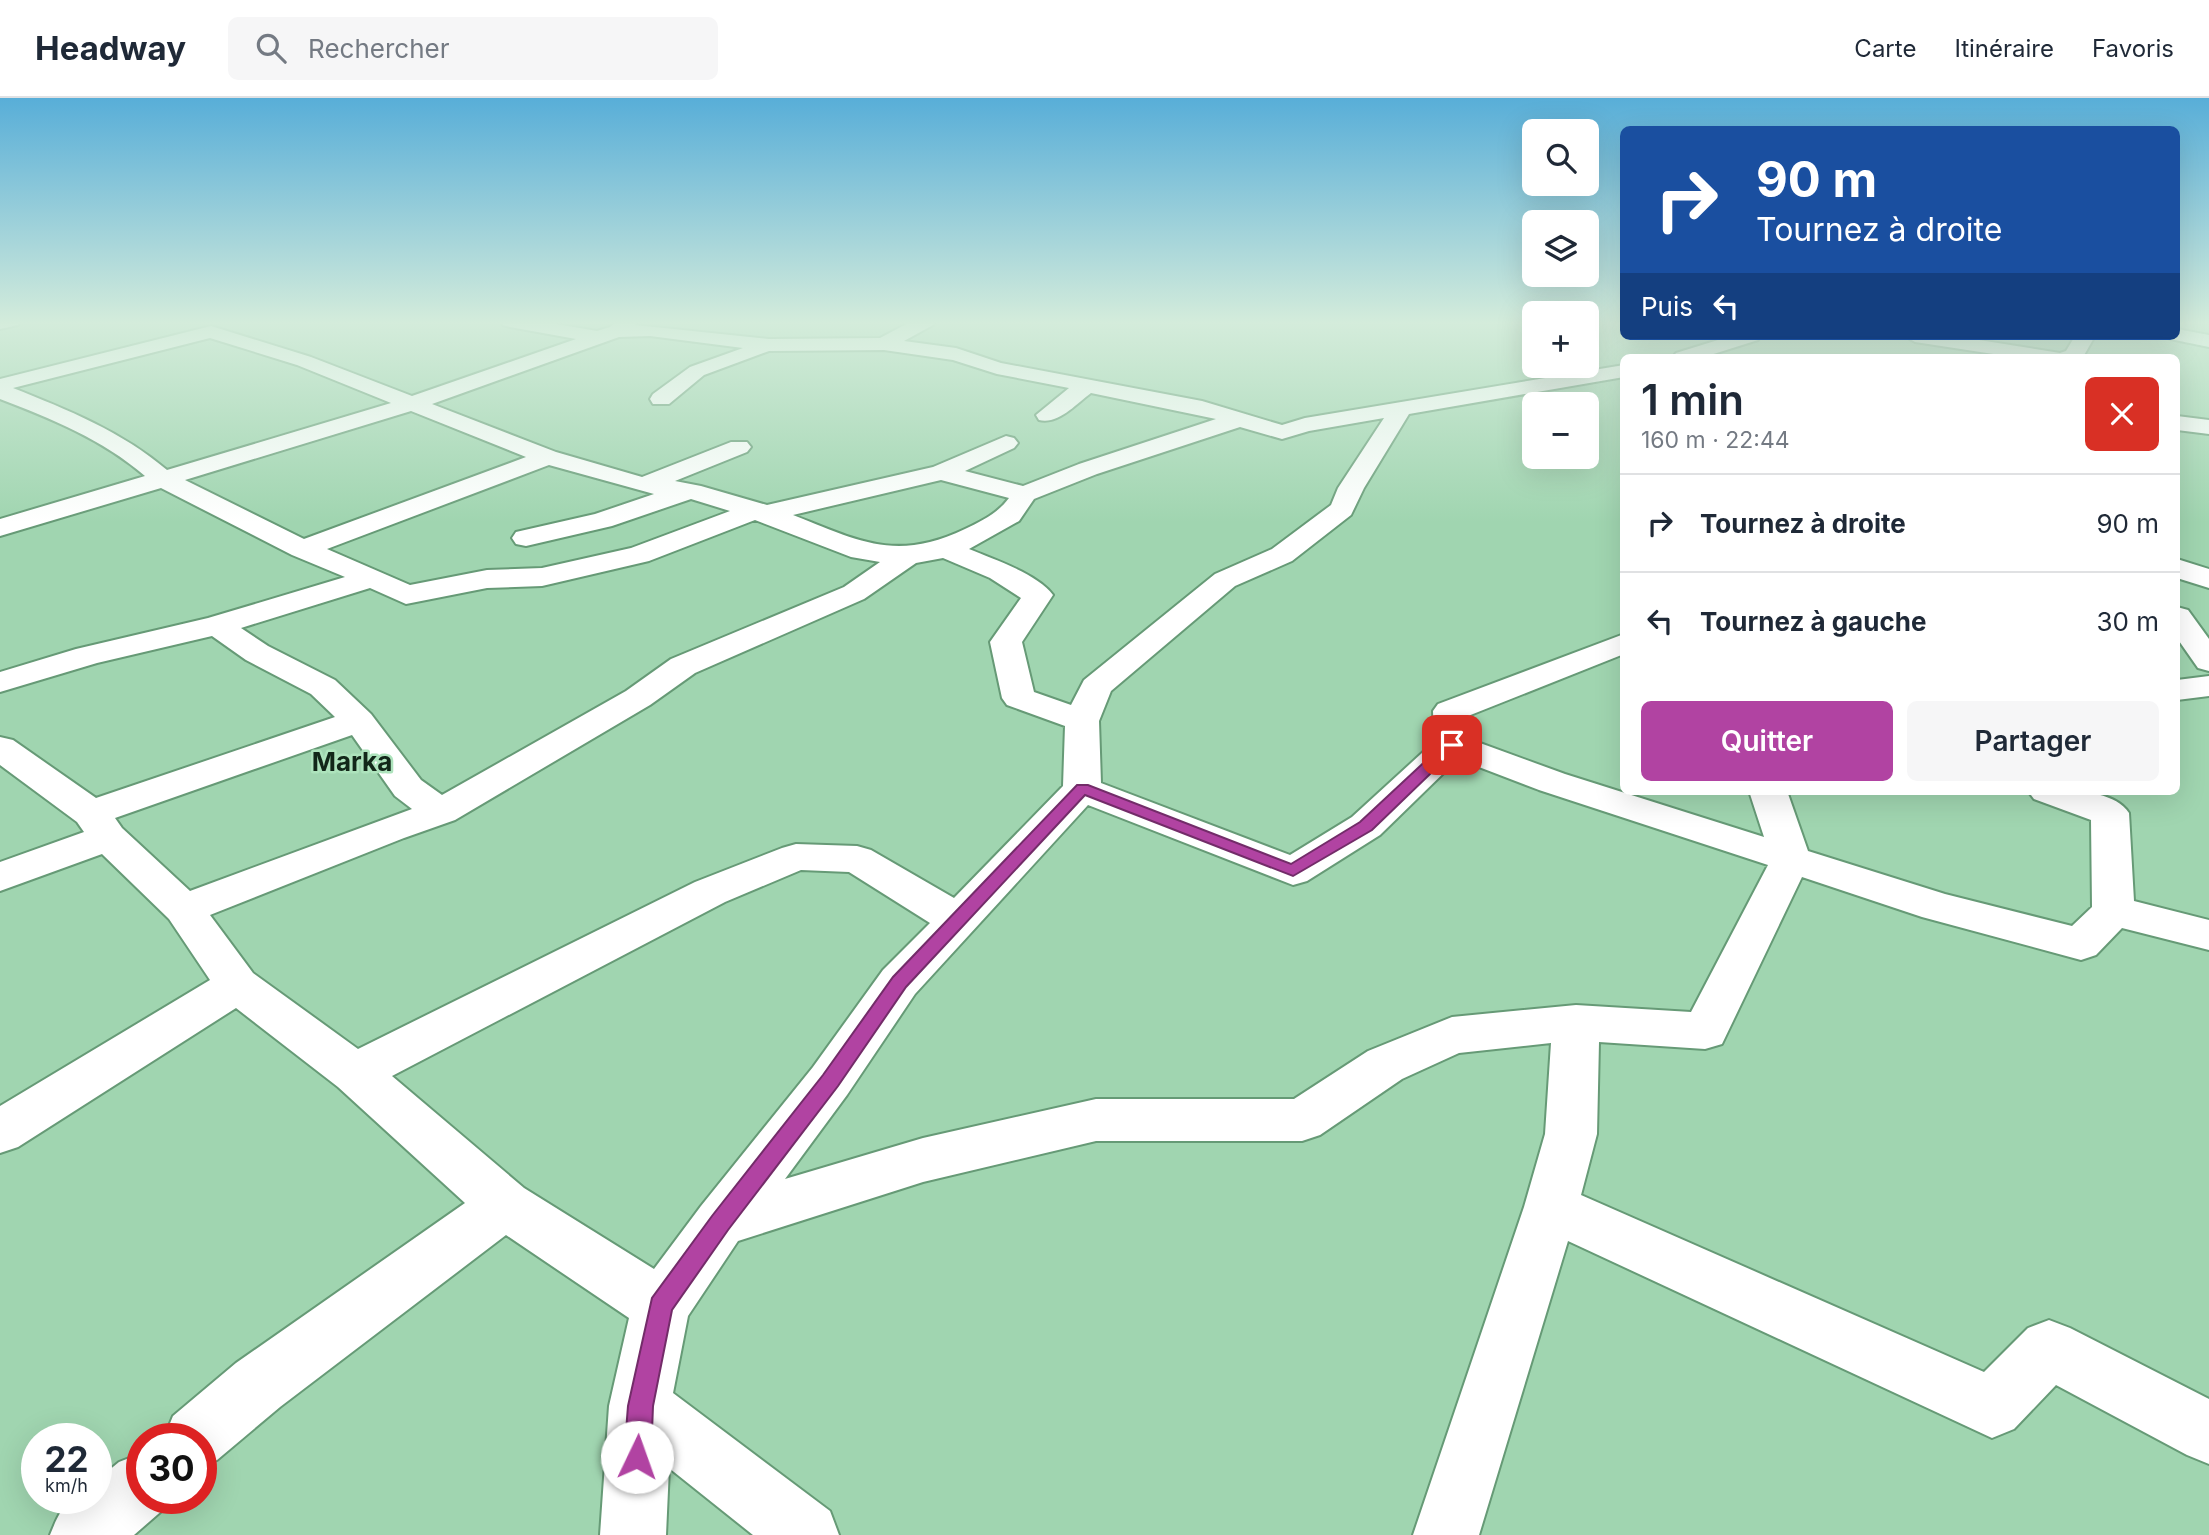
<!DOCTYPE html>
<html lang="fr">
<head>
<meta charset="utf-8">
<style>
	:root { --surface:#fff; --page:#f6f6f7; --text:#1f2937; --muted:#747a83; --line:#e0e1e3; --accent:#b143a2 }
	body { margin:0; font-family:Inter,sans-serif; background:var(--page); color:var(--text); height:100vh; display:flex; flex-direction:column; font-size:26px; white-space:nowrap }
	* { box-sizing:border-box; margin:0 }
	p { font-size:23px; color:var(--muted) }
	.icon { flex:none; width:38px; height:38px; fill:none; stroke:currentColor; stroke-width:2; stroke-linecap:round; stroke-linejoin:round }
	.map { position:relative; flex:1; overflow:hidden }
	.sheet { position:absolute; left:1620px; top:256px; width:560px; height:441px; display:flex; flex-direction:column; background:var(--surface); border-radius:10px; box-shadow:0 7px 28px #0002 }
	.sheet>* { flex:none }
	.banner { position:absolute; left:1620px; top:28px; width:560px; height:214px; border-radius:10px; box-shadow:0 7px 28px #0002; background:#1a4fa0; color:#fff; overflow:hidden }
	.fabs { position:absolute; left:1522px; top:21px; display:grid; gap:14px }
	.fabs a { display:grid; place-items:center; width:77px; height:77px; border-radius:10px; background:var(--surface); box-shadow:0 7px 28px #0002; font-size:35px }
	.speed { position:absolute; left:21px; top:1325px; display:flex; gap:14px; font-size:35px; font-weight:700; text-align:center }
	.speed>* { display:grid; place-content:center; width:91px; height:91px; border-radius:50%; background:var(--surface); box-shadow:0 7px 28px #0002; line-height:1 }
	.speed small { font-size:18px; font-weight:400 }
	.speed .limit { border:10px solid #d22; background:#fff; color:#111 }
	.pin { position:absolute; display:grid; place-items:center; width:60px; height:60px; color:#fff; margin:-30px; border-radius:14px; box-shadow:0 4px 10px #0006 }
	.me { position:absolute; width:77px; margin:-38px; rotate:3deg; stroke-linejoin:round; filter:drop-shadow(0 0 5px #0008) }
	.turn { display:flex; align-items:center; gap:24px; height:147px; padding:0 21px; font-size:32px }
	.turn .icon { width:91px; height:91px; stroke-width:2.5 }
	.turn b { display:block; font-size:49px; line-height:60px }
	.then { display:flex; align-items:center; height:66px; padding:0 21px; background:#0003; gap:14px; font-size:26px }
	.round { display:grid; place-items:center; flex:none; width:74px; height:74px; border-radius:10px; background:var(--page) }
	.summary { display:flex; align-items:center; justify-content:space-between; height:119px; padding:0 21px }
	h1 { font-size:42px; font-weight:600; line-height:52px }
	.button { display:flex; gap:14px; margin-top:auto; padding:14px 21px }
	.button a { flex:1; height:80px; border-radius:10px; background:var(--accent); color:#fff; font-size:28px; font-weight:600; line-height:80px; text-align:center }
	.button a+a { background:var(--page); color:var(--text) }
	ul { padding:0; list-style:none }
	li { display:flex; align-items:center; gap:21px; height:98px; padding:0 21px; border-top:2px solid var(--line) }
	li div { flex:1 }
	li b { display:block; font-size:26px }
	li em { font-style:normal }
	header { display:flex; align-items:center; gap:42px; box-sizing:border-box; height:98px; padding:0 35px; background:var(--surface); border-bottom:2px solid var(--line) }
	header strong { font-size:33px }
	nav { display:flex; gap:38px; margin-inline-start:auto; font-size:24px }
	.search { width:490px; height:63px; background:var(--page); display:flex; align-items:center; gap:18px; box-sizing:border-box; padding:0 24px; border-radius:10px; color:var(--muted); font-size:26px }
	.map>svg:first-child { display:block }
	.lines { fill:none; stroke-linecap:round; stroke-linejoin:round }
	.minor-casing { stroke:#669a76; stroke-width:4 }
	.minor { fill:#fff; fill-rule:evenodd }
	.route { fill:#b143a2; stroke:#732c69; stroke-width:2 }
	.labels { text-anchor:middle; dominant-baseline:central; stroke-width:5; stroke-linejoin:round; paint-order:stroke }
	.district-label { font-size:26px; font-weight:bold; fill:#122719; stroke:#ade3bc }
</style>
</head>
<body>
<header>
<strong>Headway</strong>
<div class="search"><svg class="icon" aria-label="search" viewBox="0 0 24 24"><circle cx="10" cy="10" r="6"/><path d="M15 15l6 6"/></svg>Rechercher</div>
<nav><a>Carte</a><a>Itinéraire</a><a>Favoris</a></nav>
</header>
<div class="map">
<svg width="2209" height="1437" viewBox="0 0 2209 1437">
	<rect width="100%" height="100%" fill="#a0d5b0"/>
	<g class="lines">
		<!-- minor casing -->
		<g class="minor-casing">
			<path id="minor" d="M 0,223 L 20,223 L 18,227 L 0,231 Z
				M 501,223 L 539,223 L 597,233 L 610,229 L 617,223 L 637,223 L 635,227 L 769,241 L 880,240 L 912,223 L 935,223 L 933,227 L 904,243 L 956,250 L 1001,265 L 1202,303 L 1282,327 L 1305,320 L 1624,267 L 1624,279 L 1409,316 L 1364,390 L 1351,417 L 1292,463 L 1235,488 L 1111,593 L 1099,623 L 1101,685 L 1290,757 L 1352,719 L 1434,644 L 1433,613 L 1438,606 L 1624,536 L 1624,556 L 1468,618 L 1469,641 L 1565,676 L 1764,739 L 1749,693 L 1787,693 L 1808,753 L 1945,796 L 2072,828 L 2092,809 L 2091,722 L 2034,701 L 2028,693 C 2057,693 2112,688 2129,715 L 2134,803 L 2209,822 L 2209,852 L 2122,830 L 2096,857 L 2081,862 L 1922,819 L 1802,779 L 1722,946 L 1705,951 L 1599,944 L 1597,1036 L 1581,1097 L 1984,1274 L 2028,1230 L 2049,1222 L 2070,1230 L 2209,1301 L 2209,1366 L 2187,1357 L 2056,1287 L 2014,1331 L 1992,1340 L 1568,1143 L 1479,1437 L 1413,1437 L 1524,1109 L 1545,1036 L 1551,945 L 1459,955 L 1402,981 L 1320,1037 L 1302,1043 L 1096,1043 L 923,1084 L 738,1143 L 688,1218 L 673,1295 L 830,1413 L 839,1437 L 753,1437 L 669,1370 L 666,1437 L 600,1437 L 609,1308 L 629,1220 L 506,1137 L 280,1309 L 217,1362 L 201,1369 L 201,1340 L 164,1340 L 173,1318 L 236,1265 L 465,1105 L 338,989 L 236,910 L 18,1049 L 0,1055 L 0,1008 L 210,882 L 169,821 L 102,756 L 0,793 L 0,764 L 84,734 L 77,724 L 0,667 L 0,639 L 13,642 L 96,700 L 335,619 L 311,596 L 246,562 L 212,538 L 97,565 L 0,594 L 0,574 L 76,551 L 208,520 L 345,479 L 292,457 L 161,390 L 0,438 L 0,421 L 145,378 C 102,341 52,321 0,301 L 0,281 L 211,228 L 311,259 L 412,298 L 576,241 L 510,229 L 503,227 ZM 650,238 L 743,250 L 690,269 L 653,296 L 650,301 L 653,306 L 669,306 L 704,277 L 769,253 L 884,252 L 953,262 L 997,276 L 1069,290 L 1036,317 L 1039,322 C 1058,327 1076,306 1091,295 L 1216,321 L 1079,366 L 1023,388 L 965,373 L 1014,350 L 1018,345 L 1014,340 L 1006,338 L 933,369 L 767,407 L 701,388 L 675,383 L 747,354 L 751,349 L 747,344 L 731,344 L 642,379 L 556,354 L 432,306 L 619,239 ZM 210,240 L 297,267 L 391,305 L 167,372 C 121,333 68,312 13,290 ZM 411,313 L 526,359 L 304,441 L 185,382 ZM 1384,320 L 1338,390 L 1331,407 L 1272,451 L 1215,476 L 1084,582 L 1071,607 L 1034,594 L 1022,544 L 1053,497 C 1038,476 993,461 969,451 L 1019,423 L 1034,401 L 1097,376 L 1240,329 L 1282,341 L 1309,333 ZM 549,367 L 654,396 L 595,416 L 516,434 L 512,440 L 516,446 L 526,448 L 612,428 L 691,401 L 730,413 L 631,450 L 542,470 L 487,472 L 410,487 L 327,451 ZM 941,382 L 1009,400 C 998,415 982,423 965,431 C 896,464 859,443 793,417 ZM 755,422 L 851,459 L 880,464 L 844,489 L 671,561 L 626,593 L 442,697 L 421,682 L 371,616 L 335,582 L 268,548 L 241,530 L 370,490 L 406,506 L 487,490 L 542,488 L 649,463 ZM 943,460 L 990,480 L 1021,500 L 990,544 L 1002,600 L 1007,607 L 1065,628 L 1063,688 L 954,800 L 871,752 L 857,748 L 796,746 L 782,750 L 695,784 L 358,951 L 253,875 L 210,817 L 404,740 L 455,722 L 650,607 L 695,575 L 864,501 L 916,465 ZM 352,637 L 395,698 L 412,711 L 190,793 L 122,730 L 115,720 ZM 1458,661 L 1539,692 L 1768,767 L 1691,914 L 1576,907 L 1452,919 L 1368,953 L 1294,1001 L 1096,1001 L 923,1040 L 785,1081 L 847,997 L 915,896 L 1088,707 L 1293,787 L 1307,783 L 1380,737 ZM 801,772 L 849,774 L 930,825 L 883,872 L 813,969 L 701,1108 L 654,1171 L 524,1090 L 392,978 L 725,804 Z
				M 2177,231 L 2209,237 L 2209,249 L 2170,241 L 2168,238 L 2177,238 Z
				M 1731,238 L 1761,238 L 1758,242 L 1704,259 L 1673,259 L 1676,255 Z
				M 1905,238 L 1954,238 L 2060,255 L 2066,253 L 2075,238 L 2095,238 L 2083,259 L 2013,259 L 1915,244 Z
				M 2177,318 L 2209,322 L 2209,336 L 2177,332 Z
				M 2177,461 L 2209,471 L 2209,490 L 2177,480 Z
				M 2177,509 L 2188,512 L 2209,541 L 2209,573 L 2198,570 L 2177,540 Z
				M 2209,578 L 2209,598 L 2177,602 L 2177,582 Z
				M 142,1355 L 142,1400 L 169,1400 L 165,1410 L 134,1437 L 50,1437 C 61,1410 65,1400 96,1400 L 96,1383 L 119,1364 Z"/>
		</g>
		<!-- minor -->
		<use href="#minor" class="minor"/>
	</g>
	<!-- sky -->
	<linearGradient id="sky" x2="0" y2="1"><stop stop-color="#58aed8"/><stop offset="0.53" stop-color="#d4ecdb"/><stop offset="1" stop-color="#d4ecdb" stop-opacity="0"/></linearGradient>
	<rect width="2209" height="424" fill="url(#sky)"/>
	<!-- route -->
	<path class="route" d="M 1452,642 L 1459,647 L 1457,650 L 1372,732 L 1293,778 L 1085,697 L 906,889 L 838,988 L 728,1132 L 672,1212 L 653,1308 L 651,1359 L 647,1369 L 637,1373 L 628,1369 L 624,1359 L 628,1308 L 652,1200 L 712,1118 L 823,977 L 893,879 L 1077,687 L 1088,687 L 1291,766 L 1360,724 L 1447,643 Z"/>
	<g class="labels">
		<!-- district labels -->
		<g class="district-label">
			<text x="352" y="663">Marka</text>
		</g>
	</g>
</svg>
<div class="fabs">
<a><svg class="icon" aria-label="search" viewBox="0 0 24 24"><circle cx="10" cy="10" r="6"/><path d="M15 15l6 6"/></svg></a>
<a><svg class="icon" aria-label="layers" viewBox="0 0 24 24"><path d="M12 4l9 5-9 5-9-5zM3 14l9 5 9-5"/></svg></a>
<a>+</a>
<a>−</a>
</div>
<div class="speed"><div>22<small>km/h</small></div><div class="limit">30</div></div>
<div class="pin" style="left:1452px;top:647px;background:#d93025"><svg class="icon" aria-label="arrive" viewBox="0 0 24 24"><path d="M6 21V4h12l-3 4 3 4H6"/></svg></div>
<svg class="me" style="left:637px;top:1359px" viewBox="-20 -20 40 40"><circle r="19" fill="#fff"/><path d="M0-13L10 11 0 6-10 11z" fill="#b143a2"/></svg>
<div class="banner">
<div class="turn"><svg class="icon" aria-label="right" viewBox="0 0 24 24"><path d="M7 20v-9h11M14 6l5 5-5 5"/></svg><div><b>90 m</b>Tournez à droite</div></div>
<div class="then">Puis<svg class="icon" aria-label="left" viewBox="0 0 24 24"><path d="M17 20v-9H6M10 6l-5 5 5 5"/></svg></div>
</div>
<section class="sheet">
<div class="summary"><div><h1>1 min</h1><p>160 m · 22:44</p></div><a class="round" style="background:#d93025;color:#fff"><svg class="icon" aria-label="close" viewBox="0 0 24 24"><path d="M6 6l12 12M18 6L6 18"/></svg></a></div>
<ul>
<li><svg class="icon" aria-label="right" viewBox="0 0 24 24"><path d="M7 20v-9h11M14 6l5 5-5 5"/></svg><div><b>Tournez à droite</b></div><em>90 m</em></li>
<li><svg class="icon" aria-label="left" viewBox="0 0 24 24"><path d="M17 20v-9H6M10 6l-5 5 5 5"/></svg><div><b>Tournez à gauche</b></div><em>30 m</em></li>
</ul>
<div class="button"><a>Quitter</a><a>Partager</a></div>
</section>
</div>
</body>
</html>
